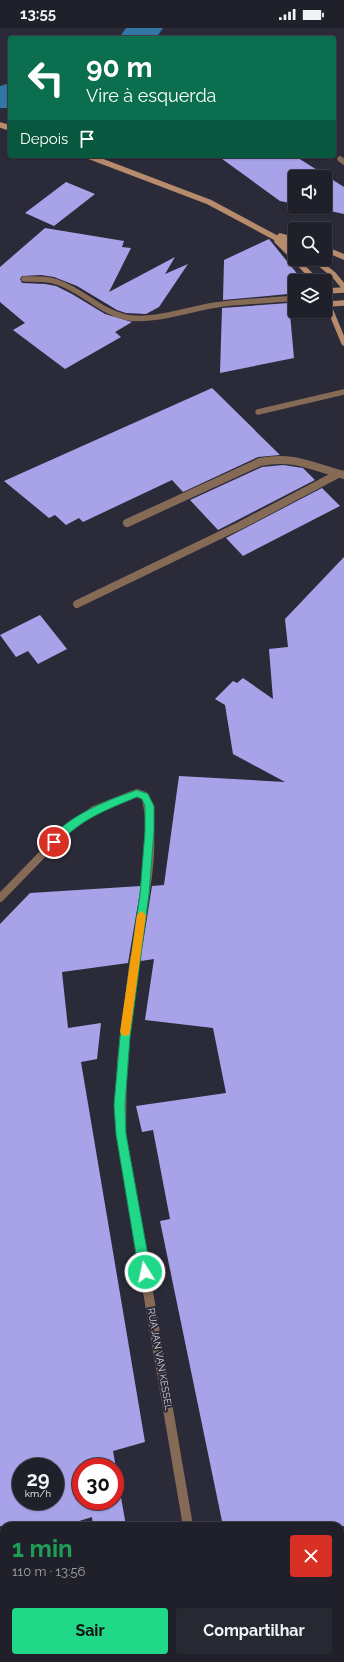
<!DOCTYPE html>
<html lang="pt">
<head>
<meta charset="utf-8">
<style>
	:root { --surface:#20202a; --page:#282832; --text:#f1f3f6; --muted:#a2a3a8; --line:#3d3e47; --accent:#20d887 }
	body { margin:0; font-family:Raleway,sans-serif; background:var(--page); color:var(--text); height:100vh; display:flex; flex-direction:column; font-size:15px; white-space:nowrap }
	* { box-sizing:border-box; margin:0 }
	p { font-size:13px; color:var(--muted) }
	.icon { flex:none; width:22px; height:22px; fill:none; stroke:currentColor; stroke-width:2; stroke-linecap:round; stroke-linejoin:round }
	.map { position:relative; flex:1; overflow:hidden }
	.side { position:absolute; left:0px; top:1494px; width:344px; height:140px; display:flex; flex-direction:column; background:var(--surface); border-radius:12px 12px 0 0; box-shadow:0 1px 3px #0004,0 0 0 1px var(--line) }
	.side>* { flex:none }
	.banner { position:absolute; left:8px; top:8px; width:328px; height:122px; border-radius:4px; box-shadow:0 1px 3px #0004,0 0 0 1px var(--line); background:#0b6e4f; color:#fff; overflow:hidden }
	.tools { position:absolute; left:288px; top:142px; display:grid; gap:8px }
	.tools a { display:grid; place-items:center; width:44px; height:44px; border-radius:4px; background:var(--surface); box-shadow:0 1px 3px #0004,0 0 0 1px var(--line); font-size:20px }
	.speed { position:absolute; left:12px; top:1430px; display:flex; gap:8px; font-size:20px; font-weight:700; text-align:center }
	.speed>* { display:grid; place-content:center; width:52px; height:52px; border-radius:50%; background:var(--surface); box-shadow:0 1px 3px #0004,0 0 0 1px var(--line); line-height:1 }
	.speed small { font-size:10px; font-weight:400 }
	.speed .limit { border:6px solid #d22; background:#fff; color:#111 }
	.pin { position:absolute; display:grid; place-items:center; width:34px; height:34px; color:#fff; margin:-17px; border:2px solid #fff; border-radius:50%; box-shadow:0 1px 4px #0007 }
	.me { position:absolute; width:44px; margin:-22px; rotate:350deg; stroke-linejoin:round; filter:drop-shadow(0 0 3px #0008) }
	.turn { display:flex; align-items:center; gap:14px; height:84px; padding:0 12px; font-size:18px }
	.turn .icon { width:52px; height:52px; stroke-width:2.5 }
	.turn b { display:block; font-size:28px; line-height:34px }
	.then { display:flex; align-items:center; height:38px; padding:0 12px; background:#0003; gap:8px; font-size:15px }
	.round { display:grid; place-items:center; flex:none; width:42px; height:42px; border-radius:4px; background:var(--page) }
	.head { display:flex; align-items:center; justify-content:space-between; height:68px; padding:0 12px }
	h1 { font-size:24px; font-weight:700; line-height:30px; color:#1e9e55 }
	.primary-button { display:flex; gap:8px; margin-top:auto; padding:8px 12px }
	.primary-button a { flex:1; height:46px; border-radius:4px; background:var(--accent); color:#111; font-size:16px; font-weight:700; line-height:46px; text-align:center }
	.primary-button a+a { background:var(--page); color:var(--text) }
	.status { display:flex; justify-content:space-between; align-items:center; height:28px; padding:0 20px; background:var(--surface); direction:ltr }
	.status svg { height:11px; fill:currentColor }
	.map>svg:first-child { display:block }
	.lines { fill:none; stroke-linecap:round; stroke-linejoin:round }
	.river { fill:#3375a5; fill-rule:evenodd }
	.building { fill:#a8a3e9; fill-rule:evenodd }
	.lane { stroke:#856a56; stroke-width:5.5 }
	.street-far2 { stroke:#856a56; stroke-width:5.5 }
	.street-far1 { stroke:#856a56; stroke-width:8 }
	.street { stroke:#856a56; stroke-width:10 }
	.secondary { stroke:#b78c6d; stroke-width:5.5 }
	.route { fill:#20d887; stroke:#158c58 }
	.slow { fill:#f59e0b }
	.labels { text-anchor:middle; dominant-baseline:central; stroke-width:4; stroke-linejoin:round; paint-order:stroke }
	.street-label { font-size:10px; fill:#d3d3dc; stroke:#2b2a38 }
</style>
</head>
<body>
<div class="status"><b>13:55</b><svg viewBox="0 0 49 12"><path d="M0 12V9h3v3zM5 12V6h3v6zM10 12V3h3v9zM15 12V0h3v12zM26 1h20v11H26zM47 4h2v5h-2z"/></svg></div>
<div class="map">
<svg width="344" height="1634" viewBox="0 0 344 1634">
	<rect width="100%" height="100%" fill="#2b2a38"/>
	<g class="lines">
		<!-- river -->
		<path class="river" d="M 126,0 L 163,0 L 156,10 L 119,10 Z
			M 10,55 L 10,80 L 0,80 L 0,58 Z"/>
	</g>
	<!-- building -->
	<path class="building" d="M 218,128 L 295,128 L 344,159 L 344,186 L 312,179 L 325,179 L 325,149 L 295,149 L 295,176 L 280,173 Z
		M 66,154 L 95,166 L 54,198 L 25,185 Z
		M 45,200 L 124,213 L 122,219 L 131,220 L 109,264 L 175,229 L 165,246 L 188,236 L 159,279 L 146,286 L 126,285 L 117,282 L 77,258 L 54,249 L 41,247 L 22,248 L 20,251 L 22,255 L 45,256 L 56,258 L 72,266 L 105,286 L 132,294 L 115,304 L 121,309 L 65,341 L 13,302 L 25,295 L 0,274 L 0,239 Z
		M 269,211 L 303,253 L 295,253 L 295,260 L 288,263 L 288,266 L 223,272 L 224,232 Z
		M 289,275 L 294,330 L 220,345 L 222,280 Z
		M 212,360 L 280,427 L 258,429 L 183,464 L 172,452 L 83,494 L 79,490 L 66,497 L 55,487 L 49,490 L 4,453 Z
		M 283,437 L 303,440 L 315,452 L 218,502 L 190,472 L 262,439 Z
		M 322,460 L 340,478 L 243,528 L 226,510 Z
		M 344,529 L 344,1498 L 223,1498 L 160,1193 L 170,1191 L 153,1102 L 142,1104 L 136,1078 L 226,1065 L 213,1000 L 145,992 L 154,931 L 141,933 L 141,928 L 152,858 L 164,857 L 179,748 L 285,754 L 233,726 L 225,677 L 215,671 L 233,653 L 237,655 L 243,650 L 273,671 L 269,621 L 288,619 L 285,591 Z
		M 40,587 L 67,621 L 38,636 L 28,623 L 16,629 L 0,607 Z
		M 141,858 L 128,935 L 62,944 L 68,1000 L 101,995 L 97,1031 L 81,1034 L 145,1414 L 113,1423 L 126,1498 L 93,1498 L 92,1489 L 63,1498 L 0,1498 L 0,896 L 30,865 ZM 21,1439 L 55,1439 L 55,1473 L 21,1473 ZM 81,1439 L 115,1439 L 115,1473 L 81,1473 Z"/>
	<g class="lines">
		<!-- lane -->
		<path class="lane" d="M 258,384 L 344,364"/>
		<!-- street-far2 -->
		<path class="street-far2" d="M 340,131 L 344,134
			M 24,251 C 35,251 47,250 57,254 C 82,262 99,283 125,289 C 152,295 188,281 216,277 C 242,273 269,273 295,270"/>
		<!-- street-far1 -->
		<path class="street-far1" d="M 127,495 L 260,434 C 295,427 312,439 344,447
			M 77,576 L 241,497 L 338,446
			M 0,870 L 64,804 L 94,782 L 137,765 L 145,768 C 159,820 142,879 135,931"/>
		<!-- street -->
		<path class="street" d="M 135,930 L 122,1034 L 121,1106 L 188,1498
			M 214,1630 L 215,1634"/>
		<!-- secondary -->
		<path class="secondary" d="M 0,97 L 10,100
			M 88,128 L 209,174 L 295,220
			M 280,208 L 295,212
			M 277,213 L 295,231
			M 325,221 L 344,229
			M 295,231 L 316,253
			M 314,231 L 334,247 L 344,259
			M 325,263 L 344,262
			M 325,269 L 344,315
			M 328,276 L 344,275"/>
	</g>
	<!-- route -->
	<path class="route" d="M 137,762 L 148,766 L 154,778 L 154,803 L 149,866 L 130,1009 L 125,1077 L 126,1106 L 151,1244 L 149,1248 L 145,1250 L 141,1248 L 139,1244 L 116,1106 L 114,1077 L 120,1009 L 140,866 L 145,803 L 145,778 L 142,771 L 137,769 C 106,782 81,791 58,816 L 51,816 L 50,814 C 62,789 113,770 137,762 Z"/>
	<!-- slow -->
	<path class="slow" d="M 141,883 L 146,887 L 130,1004 L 129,1007 L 125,1008 L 122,1007 L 120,1004 L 137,887 Z"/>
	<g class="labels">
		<!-- street labels -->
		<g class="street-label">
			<text transform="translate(160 1331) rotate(80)">RUA JAN VAN KESSEL</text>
		</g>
	</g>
</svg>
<div class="tools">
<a><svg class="icon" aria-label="sound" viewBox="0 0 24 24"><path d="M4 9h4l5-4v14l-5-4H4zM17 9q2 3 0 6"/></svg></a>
<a><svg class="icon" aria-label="search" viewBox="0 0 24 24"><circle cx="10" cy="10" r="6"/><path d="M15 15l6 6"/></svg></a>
<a><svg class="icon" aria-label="layers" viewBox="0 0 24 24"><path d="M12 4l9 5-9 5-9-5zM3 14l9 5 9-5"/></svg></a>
</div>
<div class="speed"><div>29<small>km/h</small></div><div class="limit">30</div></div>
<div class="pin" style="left:54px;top:814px;background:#d93025"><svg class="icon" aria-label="arrive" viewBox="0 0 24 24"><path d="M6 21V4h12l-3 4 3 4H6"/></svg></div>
<svg class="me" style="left:145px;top:1244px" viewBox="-20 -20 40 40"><circle r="17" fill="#20d887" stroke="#fff" stroke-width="3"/><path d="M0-11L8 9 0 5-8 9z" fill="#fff"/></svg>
<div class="banner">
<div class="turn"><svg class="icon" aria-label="left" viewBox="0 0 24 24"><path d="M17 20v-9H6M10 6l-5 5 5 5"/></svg><div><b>90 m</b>Vire à esquerda</div></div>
<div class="then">Depois<svg class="icon" aria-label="arrive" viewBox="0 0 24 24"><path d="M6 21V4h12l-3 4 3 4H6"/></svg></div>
</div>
<section class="side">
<div class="head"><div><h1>1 min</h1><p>110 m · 13:56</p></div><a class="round" style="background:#d93025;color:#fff"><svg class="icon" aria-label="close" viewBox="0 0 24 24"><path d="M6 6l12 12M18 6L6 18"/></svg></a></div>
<div class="primary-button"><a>Sair</a><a>Compartilhar</a></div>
</section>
</div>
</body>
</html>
